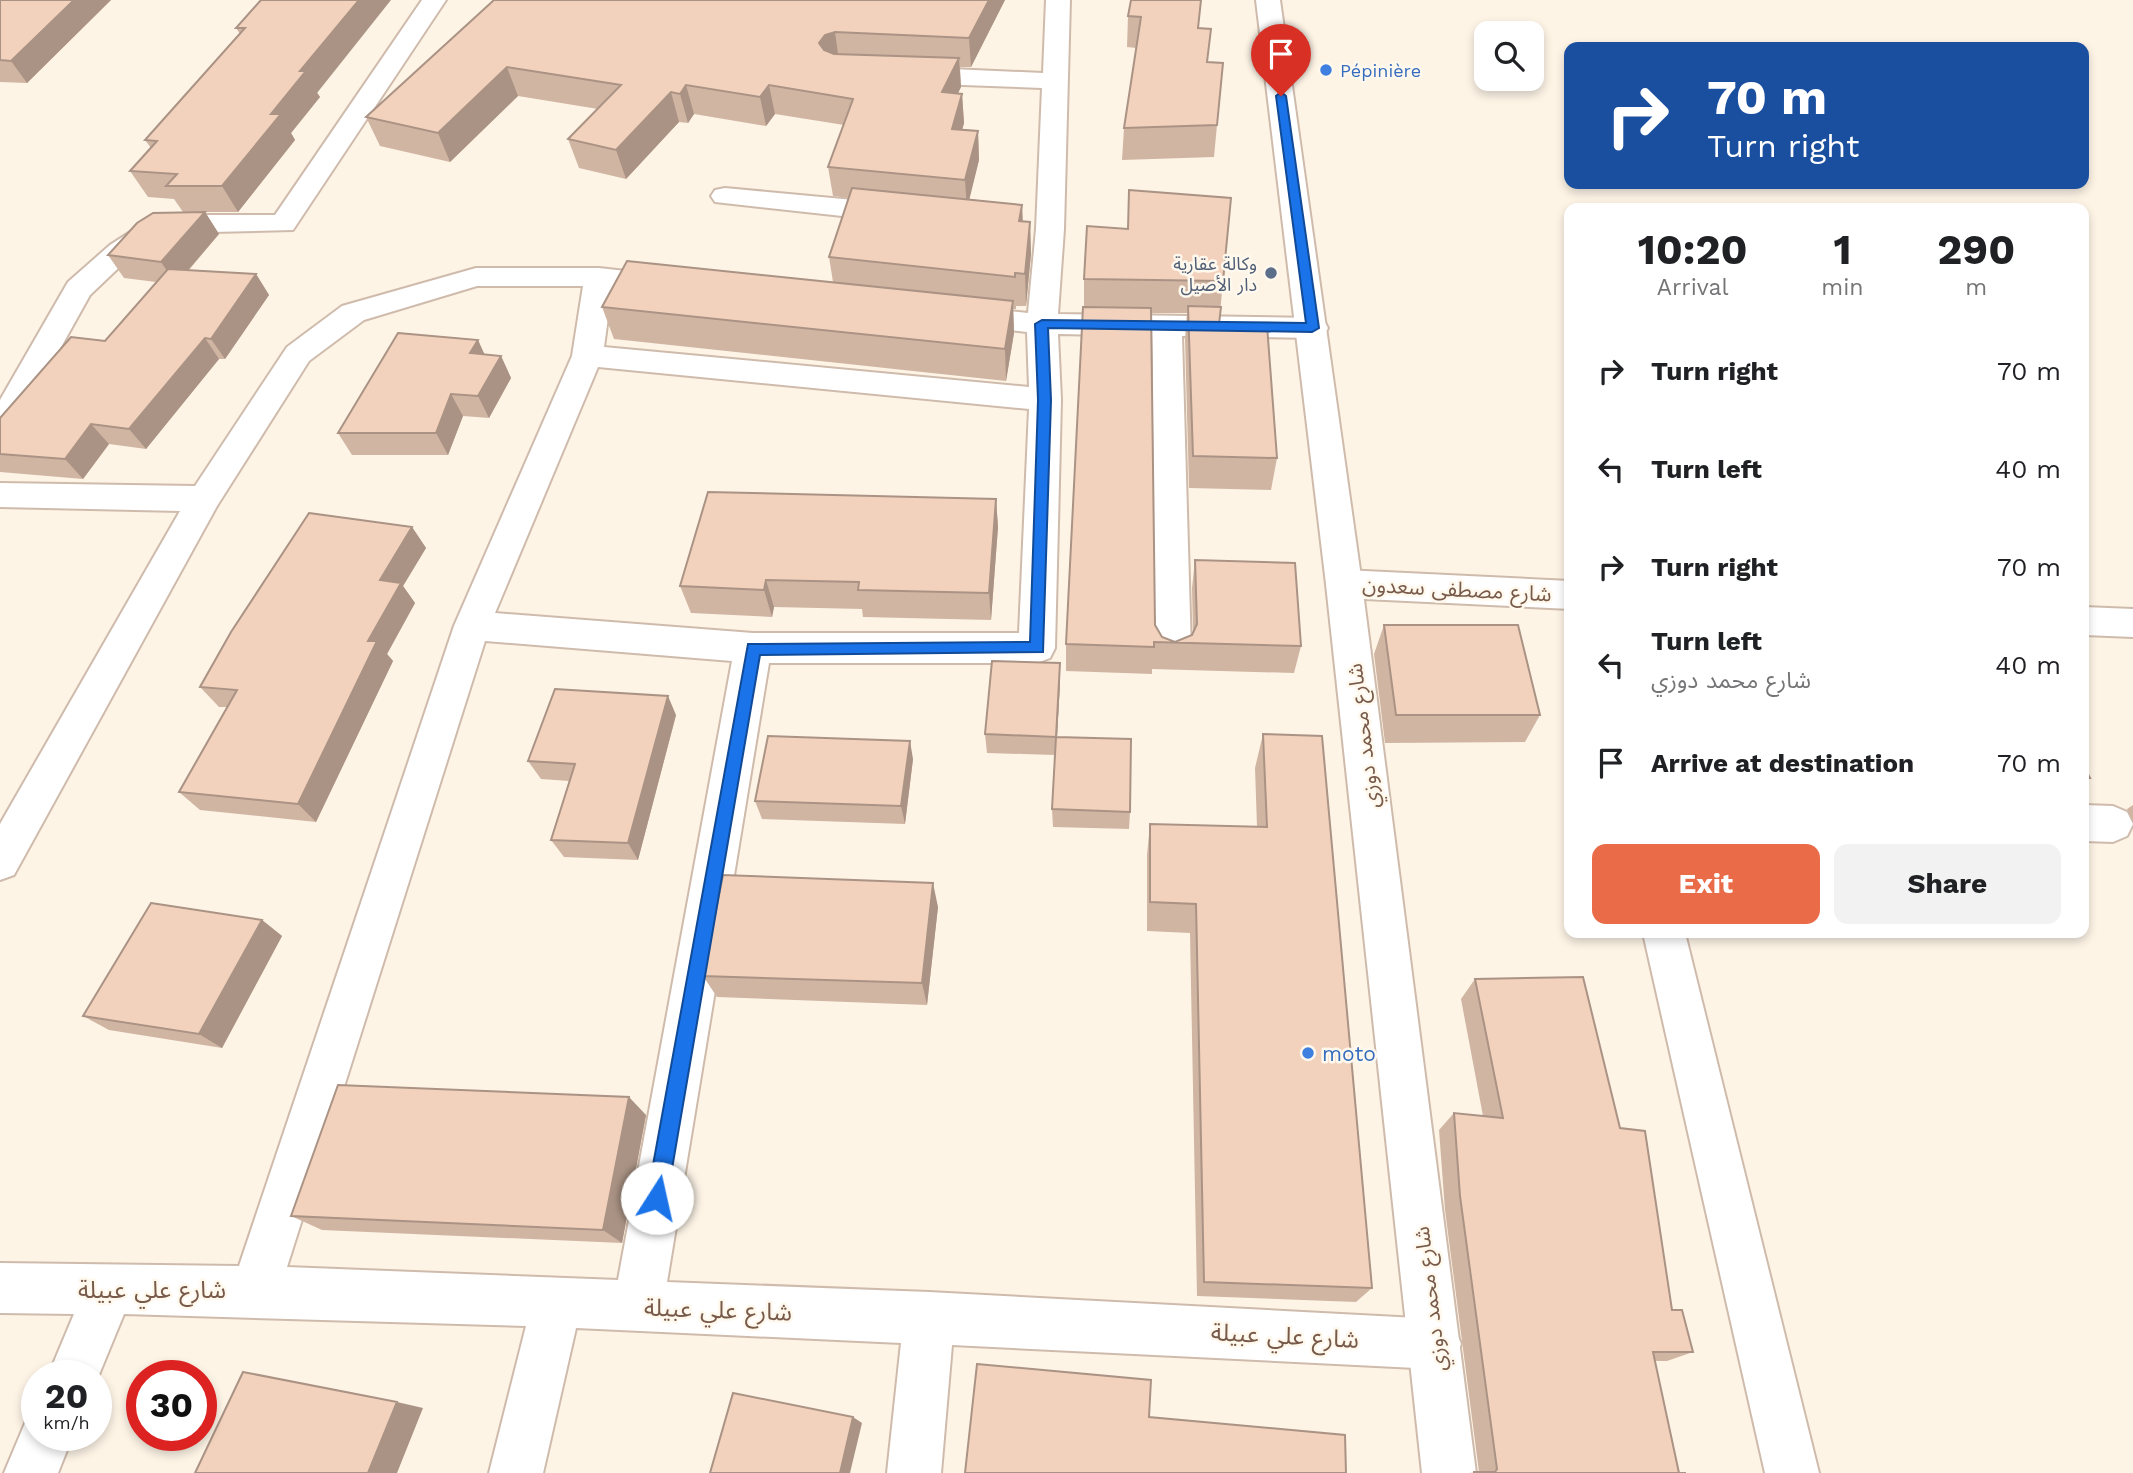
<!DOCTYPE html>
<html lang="en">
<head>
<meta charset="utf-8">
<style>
	:root { --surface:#fff; --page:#f2f2f2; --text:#202124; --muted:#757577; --accent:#ea6b48 }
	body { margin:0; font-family:"Work Sans","Noto Sans Arabic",sans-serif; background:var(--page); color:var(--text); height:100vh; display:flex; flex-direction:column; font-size:26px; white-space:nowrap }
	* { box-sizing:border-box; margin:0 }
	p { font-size:23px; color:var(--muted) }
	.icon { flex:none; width:38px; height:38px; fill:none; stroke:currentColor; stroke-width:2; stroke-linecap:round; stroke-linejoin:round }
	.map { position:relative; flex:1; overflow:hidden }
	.panel { position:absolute; left:1564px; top:203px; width:525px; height:735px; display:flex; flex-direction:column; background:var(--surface); border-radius:14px; box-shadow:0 4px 10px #0003 }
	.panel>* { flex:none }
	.top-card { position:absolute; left:1564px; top:42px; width:525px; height:147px; border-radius:14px; box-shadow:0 4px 10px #0003; background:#1a4fa0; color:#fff; overflow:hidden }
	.controls { position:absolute; left:1474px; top:21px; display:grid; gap:14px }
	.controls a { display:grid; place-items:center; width:70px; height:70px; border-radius:14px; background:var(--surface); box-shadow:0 4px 10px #0003; font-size:35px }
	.speed { position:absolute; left:21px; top:1360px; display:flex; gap:14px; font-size:35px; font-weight:700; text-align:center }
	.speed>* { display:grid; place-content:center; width:91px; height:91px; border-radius:50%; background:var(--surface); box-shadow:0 4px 10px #0003; line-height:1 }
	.speed small { font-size:18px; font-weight:400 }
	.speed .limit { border:10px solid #d22; background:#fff; color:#111 }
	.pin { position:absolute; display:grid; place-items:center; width:60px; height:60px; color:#fff; margin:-72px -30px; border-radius:50% 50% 50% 0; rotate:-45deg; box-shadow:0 0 7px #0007 }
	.pin .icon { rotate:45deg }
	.me { position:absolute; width:77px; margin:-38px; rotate:10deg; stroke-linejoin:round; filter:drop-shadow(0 0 5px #0008) }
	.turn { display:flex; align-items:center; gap:24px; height:147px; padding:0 28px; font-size:32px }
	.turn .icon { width:91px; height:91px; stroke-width:2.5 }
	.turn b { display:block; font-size:49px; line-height:60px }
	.eta { display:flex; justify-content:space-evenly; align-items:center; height:119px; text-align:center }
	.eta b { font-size:42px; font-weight:700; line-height:49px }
	.cta { display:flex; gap:14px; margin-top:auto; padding:14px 28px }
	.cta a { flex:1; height:80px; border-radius:14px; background:var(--accent); color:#fff; font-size:28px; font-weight:700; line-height:80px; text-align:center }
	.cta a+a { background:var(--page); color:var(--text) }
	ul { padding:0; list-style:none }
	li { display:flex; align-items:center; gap:21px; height:98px; padding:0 28px }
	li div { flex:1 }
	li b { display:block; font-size:26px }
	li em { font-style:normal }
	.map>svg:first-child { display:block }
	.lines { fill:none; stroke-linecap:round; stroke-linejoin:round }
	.minor-casing { stroke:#cfbbac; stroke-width:4 }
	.tertiary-casing { stroke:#cfbbac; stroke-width:4 }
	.minor { fill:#fff; fill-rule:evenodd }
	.tertiary { fill:#fff; fill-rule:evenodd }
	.wall { fill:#d1b5a3 }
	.shaded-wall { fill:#aa9384 }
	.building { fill:#f3d2bd; stroke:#aa9384; stroke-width:2 }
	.route { fill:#1a73e8; stroke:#114b97; stroke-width:2 }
	.shop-dot { fill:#3f7fe0; stroke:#fff8ed; stroke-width:2.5 }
	.service-dot { fill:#5c6f8a; stroke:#fff8ed; stroke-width:2.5 }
	.labels { text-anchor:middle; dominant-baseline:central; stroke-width:5; stroke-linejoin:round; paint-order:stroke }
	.far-shop-label { font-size:18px; fill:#366cbe; stroke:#fff8ed; text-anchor:start }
	.far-service-label { font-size:18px; fill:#4e5e75; stroke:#fff8ed; text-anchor:end }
	.street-label { font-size:21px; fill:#785a4a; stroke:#fff8ed }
	.shop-label { font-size:21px; fill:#366cbe; stroke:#fff8ed; text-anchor:start }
	.near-street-label { font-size:24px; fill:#785a4a; stroke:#fff8ed }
</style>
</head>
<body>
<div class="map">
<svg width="2133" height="1473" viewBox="0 0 2133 1473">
	<rect width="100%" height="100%" fill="#fdf4e6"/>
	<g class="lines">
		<!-- minor casing -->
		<g class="minor-casing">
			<path id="minor" d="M 422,0 L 446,0 L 293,230 L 168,233 L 130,257 L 90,295 L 11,437 L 0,440 L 0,400 L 68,282 L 110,245 L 152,218 L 162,215 L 275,215 Z
				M 1046,0 L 1070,0 L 1064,229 L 1058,314 L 1313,318 L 1324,321 L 1328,328 L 1324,335 L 1313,338 L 1182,336 L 1191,651 L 1186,661 L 1173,666 L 1160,661 L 1155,651 L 1152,336 L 1058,334 L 1061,400 L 1055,648 L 1050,658 L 1037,663 L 769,663 L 667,1282 L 929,1292 L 1436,1319 L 1454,1326 L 1461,1344 L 1454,1362 L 1436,1369 L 952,1345 L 941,1473 L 887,1473 L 901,1343 L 576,1328 L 543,1473 L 489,1473 L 526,1326 L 124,1314 L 96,1382 L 96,1376 L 48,1376 L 74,1314 L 0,1313 L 0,1263 L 239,1266 L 454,626 L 572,356 L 583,286 L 477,286 L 364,320 L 309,361 L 217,506 L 14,875 L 0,880 L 0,824 L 180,511 L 0,507 L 0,483 L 195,486 L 287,347 L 342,306 L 476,268 L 599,268 L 680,277 L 685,284 L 680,291 L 670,293 L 612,288 L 604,347 L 1029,387 L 1027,332 L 952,323 L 948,316 L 952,309 L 963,306 L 1028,313 L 1036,229 L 1042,88 L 908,83 L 899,80 L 895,75 L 899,70 L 908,67 L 1043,73 ZM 598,367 L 1029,409 L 1019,633 L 753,633 L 495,613 ZM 485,641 L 732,661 L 618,1280 L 287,1267 Z
				M 725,188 L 897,204 L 907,207 L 911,213 L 907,219 L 897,222 L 715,202 L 711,196 L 715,190 Z
				M 1344,570 L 1570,581 L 1570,609 L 1344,598 L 1331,594 L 1326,584 L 1331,574 Z
				M 2084,607 L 2133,609 L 2133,637 L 2084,635 Z
				M 2084,805 L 2113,806 L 2127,812 L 2133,824 L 2127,836 L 2113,842 L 2084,841 Z
				M 1643,933 L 1685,933 L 1819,1473 L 1765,1473 Z
				M 37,1413 L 37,1435 L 73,1435 L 58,1473 L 4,1473 L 28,1416 Z"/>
		</g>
		<!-- tertiary casing -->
		<g class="tertiary-casing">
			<path id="tertiary" d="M 1256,0 L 1280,0 L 1362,584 L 1476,1473 L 1422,1473 L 1326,584 Z"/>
		</g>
		<!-- minor -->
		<use href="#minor" class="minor"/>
		<!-- tertiary -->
		<use href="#tertiary" class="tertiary"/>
	</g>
	<!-- wall -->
	<path class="wall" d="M 0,0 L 111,0 L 27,83 L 0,82 Z
		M 261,0 L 320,97 L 291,133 L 295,140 L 238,212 L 205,212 L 219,234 L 189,270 L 256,274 L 269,295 L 225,359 L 219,359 L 146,449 L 109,444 L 83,479 L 0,472 L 0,418 L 105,341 L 156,282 L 124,278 L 108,255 L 183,212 L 174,199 L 148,197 L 130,171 L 151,148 L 145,140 L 240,34 L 236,28 Z
		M 494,0 L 1005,0 L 971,67 L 960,67 L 961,87 L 958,93 L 962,94 L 964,123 L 962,130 L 978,131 L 979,160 L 969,199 L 1022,205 L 1023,221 L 1030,222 L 1031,254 L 1026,306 L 1016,306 L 1016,309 L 1013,309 L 1014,333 L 1006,381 L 614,339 L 602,307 L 833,282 L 829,257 L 849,198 L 833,196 L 828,167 L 844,125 L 775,114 L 766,126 L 694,114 L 688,123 L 679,122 L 626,179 L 579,168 L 568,139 L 598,109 L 518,96 L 450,162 L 380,146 L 366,117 Z
		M 1131,0 L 1199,28 L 1217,125 L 1214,157 L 1122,160 L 1124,128 L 1136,48 L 1127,47 L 1128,16 Z
		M 1084,279 L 1223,281 L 1219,324 L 1277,458 L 1271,490 L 1189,488 L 1185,339 L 1187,313 L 1152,313 L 1155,625 L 1162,637 L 1175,642 L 1192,635 L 1193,633 L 1192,588 L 1195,560 L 1301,646 L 1294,673 L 1152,669 L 1152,674 L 1066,671 L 1066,644 L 1084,307 Z
		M 478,340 L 484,354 L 501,356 L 511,378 L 489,418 L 463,416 L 448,455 L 352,455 L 338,433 Z
		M 996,499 L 998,527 L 991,620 L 863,617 L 862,609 L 774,607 L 772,617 L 691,613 L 680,586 Z
		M 412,527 L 426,548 L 403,586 L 415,603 L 387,654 L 393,661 L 316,822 L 200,810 L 179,792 L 227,707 L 219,707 L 200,687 Z
		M 1384,625 L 1540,715 L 1525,742 L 1385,743 L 1374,654 Z
		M 1060,663 L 1060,683 L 1057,737 L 1130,812 L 1129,829 L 1053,827 L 1052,809 L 1055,755 L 987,753 L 985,734 Z
		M 676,715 L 638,860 L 564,857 L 551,840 L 569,781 L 541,779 L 528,761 Z
		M 1263,734 L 1372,1288 L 1356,1302 L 1197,1296 L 1190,933 L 1147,931 L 1147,855 L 1150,824 L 1257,827 L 1255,768 Z
		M 913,759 L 905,824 L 762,819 L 755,801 Z
		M 2133,805 L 2133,822 L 2127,809 Z
		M 938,907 L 927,1005 L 717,997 L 703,976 Z
		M 262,920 L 282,936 L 222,1048 L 109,1030 L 83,1016 Z
		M 1475,979 L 1620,1128 L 1672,1310 L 1693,1352 L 1667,1361 L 1655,1361 L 1679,1473 L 1686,1473 L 1469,1473 L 1479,1472 L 1445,1210 L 1439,1130 L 1454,1113 L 1483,1116 L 1461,999 Z
		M 646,1115 L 622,1243 L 322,1230 L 291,1216 Z"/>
	<!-- shaded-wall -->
	<path class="shaded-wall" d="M 74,0 L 111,0 L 27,83 L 11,61 Z
		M 359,0 L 391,0 L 317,93 L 320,97 L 291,133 L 295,140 L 238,212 L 222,186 L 300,71 Z
		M 989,0 L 1005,0 L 971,67 L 969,38 Z
		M 835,32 L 839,61 L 829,65 L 819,43 L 825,35 Z
		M 959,58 L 961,87 L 944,121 L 942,92 Z
		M 507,67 L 518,96 L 450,162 L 438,133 Z
		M 686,85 L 694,114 L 688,123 L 680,94 Z
		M 769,85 L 775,114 L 766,126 L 760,97 Z
		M 671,92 L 679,122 L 626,179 L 616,150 Z
		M 962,94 L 964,123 L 954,159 L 952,129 Z
		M 978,131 L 979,160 L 967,209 L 965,180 Z
		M 1022,205 L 1023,237 L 1019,221 Z
		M 205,212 L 219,234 L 176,284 L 161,262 Z
		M 1030,222 L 1031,254 L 1026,306 L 1025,274 Z
		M 256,274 L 269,295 L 225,359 L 211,339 Z
		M 1013,301 L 1014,333 L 1006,381 L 1005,349 Z
		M 205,338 L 219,359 L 146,449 L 129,429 Z
		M 478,340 L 488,362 L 470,353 Z
		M 501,356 L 511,378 L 489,418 L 478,396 Z
		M 451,394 L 463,416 L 448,455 L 436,433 Z
		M 91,424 L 109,444 L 83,479 L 65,459 Z
		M 996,499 L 998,527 L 991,620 L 989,593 Z
		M 412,527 L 426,548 L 403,586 L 415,603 L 387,654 L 393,661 L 316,822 L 298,804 L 368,641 L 380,580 Z
		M 766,580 L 774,607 L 772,617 L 764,590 Z
		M 1060,663 L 1060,683 L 1056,755 L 1056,737 Z
		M 668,696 L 676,715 L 638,860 L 628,843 Z
		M 910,741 L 913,759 L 905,824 L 901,806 Z
		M 933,883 L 938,907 L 927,1005 L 922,983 Z
		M 262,920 L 282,936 L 222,1048 L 199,1034 Z
		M 629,1097 L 646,1115 L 622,1243 L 603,1230 Z
		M 397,1402 L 423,1408 L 397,1473 L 368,1473 Z
		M 853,1417 L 862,1423 L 850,1473 L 840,1473 Z"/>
	<!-- building -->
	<path class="building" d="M 0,0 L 74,0 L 11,61 L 0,60 Z
		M 261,0 L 359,0 L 300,71 L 306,71 L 271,114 L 281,114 L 222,186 L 166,186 L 177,174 L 130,171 L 157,141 L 145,140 L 245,28 L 236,28 Z
		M 494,0 L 989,0 L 969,38 L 835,32 L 825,35 L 819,43 L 824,50 L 834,54 L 959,58 L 942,92 L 962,94 L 952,129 L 978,131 L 965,180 L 828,167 L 853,99 L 769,85 L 760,97 L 686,85 L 680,94 L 671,92 L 616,150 L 568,139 L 621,85 L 507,67 L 438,133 L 366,117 Z
		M 1131,0 L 1201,0 L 1198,28 L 1211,29 L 1207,62 L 1223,63 L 1217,125 L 1124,128 L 1141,17 L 1128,16 Z
		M 852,188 L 1022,205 L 1019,221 L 1030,222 L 1025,274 L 1015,273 L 1015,277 L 829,257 Z
		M 1129,190 L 1231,198 L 1223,281 L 1084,279 L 1087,226 L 1128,229 Z
		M 205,212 L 161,262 L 108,255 L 137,223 L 153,213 Z
		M 627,261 L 1013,301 L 1005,349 L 602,307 Z
		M 168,269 L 256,274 L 211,339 L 205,338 L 129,429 L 91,424 L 65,459 L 0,454 L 0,418 L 71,337 L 105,341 Z
		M 1188,306 L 1221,307 L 1219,324 L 1267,325 L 1277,458 L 1193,456 Z
		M 1083,307 L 1151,308 L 1155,625 L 1162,637 L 1175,642 L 1192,635 L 1197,624 L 1195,560 L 1295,563 L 1301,646 L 1154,642 L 1154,647 L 1066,644 Z
		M 398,333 L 478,340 L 470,353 L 501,356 L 478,396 L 451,394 L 436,433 L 338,433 Z
		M 708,492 L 996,499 L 989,593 L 858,590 L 859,582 L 766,580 L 764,590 L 680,586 Z
		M 309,513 L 412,527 L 380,580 L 401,583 L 368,641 L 377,641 L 298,804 L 179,792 L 237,690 L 200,687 L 231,632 Z
		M 1384,625 L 1518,625 L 1540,715 L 1396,715 Z
		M 992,661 L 1060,663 L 1056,737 L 985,734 Z
		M 555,689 L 668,696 L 628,843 L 551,840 L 575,764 L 528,761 Z
		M 1263,734 L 1322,736 L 1372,1288 L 1204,1282 L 1196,904 L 1150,902 L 1150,824 L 1267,827 Z
		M 768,736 L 910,741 L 901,806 L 755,801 Z
		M 1056,737 L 1131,739 L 1130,812 L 1052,809 Z
		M 2084,767 L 2090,778 L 2084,778 Z
		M 723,875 L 933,883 L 922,983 L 703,976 Z
		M 151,903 L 262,920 L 199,1034 L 83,1016 Z
		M 1583,977 L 1620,1128 L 1645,1131 L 1672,1310 L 1682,1310 L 1693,1352 L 1653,1352 L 1679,1473 L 1686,1473 L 1474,1473 L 1474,1472 L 1495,1472 L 1497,1469 L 1460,1196 L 1454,1113 L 1503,1118 L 1475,979 Z
		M 338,1085 L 629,1097 L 603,1230 L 291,1216 Z
		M 977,1364 L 1151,1380 L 1149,1417 L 1345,1435 L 1346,1473 L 965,1473 Z
		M 243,1372 L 397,1402 L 368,1473 L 195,1473 Z
		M 733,1393 L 853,1417 L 840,1473 L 710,1473 Z"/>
	<!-- route -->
	<path class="route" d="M 1281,92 L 1286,96 L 1319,328 L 1312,332 L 1048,328 L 1051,400 L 1043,652 L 760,655 L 667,1198 L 664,1205 L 657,1208 L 650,1205 L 647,1198 L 748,644 L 1030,642 L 1038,400 L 1035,324 L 1042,320 L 1306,323 L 1276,96 Z"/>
	<!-- markers -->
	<g class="shop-dot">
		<circle cx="1326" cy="70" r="7"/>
		<circle cx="1308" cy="1053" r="7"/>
	</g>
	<circle class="service-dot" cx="1271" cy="273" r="7"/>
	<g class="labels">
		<!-- far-shop labels -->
		<g class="far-shop-label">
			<text x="1340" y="70">Pépinière</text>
		</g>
		<!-- far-service labels -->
		<g class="far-service-label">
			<text x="1257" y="263">وكالة عقارية<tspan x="1257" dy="21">دار الأصيل</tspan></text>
		</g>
		<!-- street labels -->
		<g class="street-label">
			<text transform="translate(1457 589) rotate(3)">شارع مصطفى سعدون</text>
			<text transform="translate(1363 736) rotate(-97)">شارع محمد دوزي</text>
			<text transform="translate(1430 1299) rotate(-97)">شارع محمد دوزي</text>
		</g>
		<!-- shop labels -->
		<g class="shop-label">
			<text x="1322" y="1053">moto</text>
		</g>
		<!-- near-street labels -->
		<g class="near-street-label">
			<text x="152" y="1290">شارع علي عبيلة</text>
			<text transform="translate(718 1310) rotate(2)">شارع علي عبيلة</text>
			<text transform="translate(1285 1336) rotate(3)">شارع علي عبيلة</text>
		</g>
	</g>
</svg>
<div class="controls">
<a><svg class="icon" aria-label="search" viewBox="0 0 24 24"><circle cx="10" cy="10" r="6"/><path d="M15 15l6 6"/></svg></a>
</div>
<div class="speed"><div>20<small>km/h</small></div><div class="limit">30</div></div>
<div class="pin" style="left:1281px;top:96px;background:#d93025"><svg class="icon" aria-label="arrive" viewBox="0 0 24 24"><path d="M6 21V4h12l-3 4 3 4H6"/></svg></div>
<svg class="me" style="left:657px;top:1198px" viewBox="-20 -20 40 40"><circle r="19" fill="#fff"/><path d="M0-13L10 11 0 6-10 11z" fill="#1a73e8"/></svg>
<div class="top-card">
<div class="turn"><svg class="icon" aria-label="right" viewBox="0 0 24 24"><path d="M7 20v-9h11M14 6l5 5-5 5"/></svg><div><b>70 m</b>Turn right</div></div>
</div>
<section class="panel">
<div class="eta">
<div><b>10:20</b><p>Arrival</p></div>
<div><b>1</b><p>min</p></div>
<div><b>290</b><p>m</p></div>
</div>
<ul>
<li><svg class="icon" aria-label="right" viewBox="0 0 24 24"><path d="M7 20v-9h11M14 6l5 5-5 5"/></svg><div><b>Turn right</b></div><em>70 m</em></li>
<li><svg class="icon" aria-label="left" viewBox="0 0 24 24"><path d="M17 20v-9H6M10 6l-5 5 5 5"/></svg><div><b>Turn left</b></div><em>40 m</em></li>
<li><svg class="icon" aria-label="right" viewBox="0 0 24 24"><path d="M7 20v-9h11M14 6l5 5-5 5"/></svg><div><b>Turn right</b></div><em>70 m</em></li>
<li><svg class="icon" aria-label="left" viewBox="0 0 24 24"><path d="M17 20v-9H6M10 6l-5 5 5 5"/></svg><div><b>Turn left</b><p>شارع محمد دوزي</p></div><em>40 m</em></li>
<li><svg class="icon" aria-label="arrive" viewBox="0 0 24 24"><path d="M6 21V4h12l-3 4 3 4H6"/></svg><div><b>Arrive at destination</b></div><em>70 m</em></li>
</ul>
<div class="cta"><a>Exit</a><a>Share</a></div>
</section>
</div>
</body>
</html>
